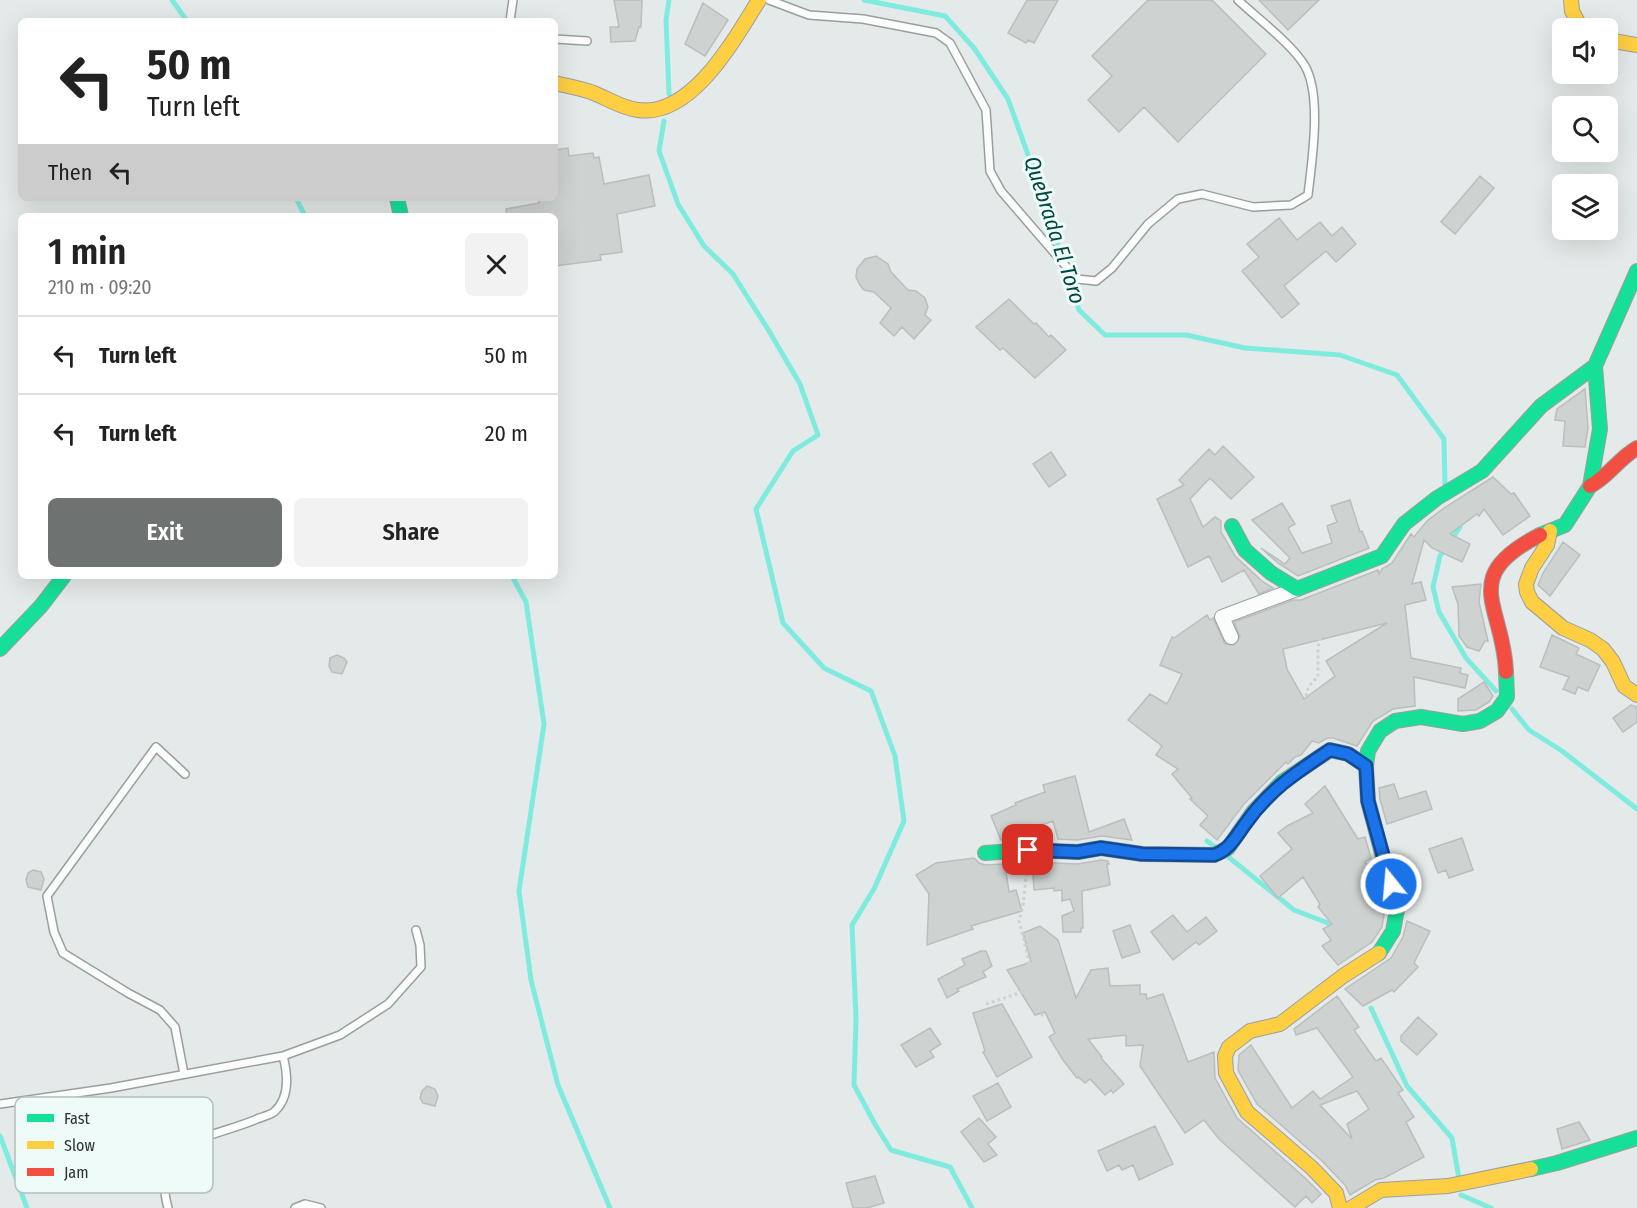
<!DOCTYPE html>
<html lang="en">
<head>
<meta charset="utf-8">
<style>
	:root { --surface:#fff; --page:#f2f2f2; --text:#222; --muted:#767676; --line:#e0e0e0; --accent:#6e7372 }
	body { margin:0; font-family:"Fira Sans Condensed",sans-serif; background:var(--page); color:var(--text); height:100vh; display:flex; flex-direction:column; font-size:22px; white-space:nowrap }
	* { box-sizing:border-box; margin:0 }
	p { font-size:20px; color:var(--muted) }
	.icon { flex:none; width:33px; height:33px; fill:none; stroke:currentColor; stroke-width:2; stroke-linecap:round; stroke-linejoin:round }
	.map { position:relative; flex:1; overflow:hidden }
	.panel { position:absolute; left:18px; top:213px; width:540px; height:366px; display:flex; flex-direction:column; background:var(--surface); border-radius:9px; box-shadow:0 6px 24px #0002 }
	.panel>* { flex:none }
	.top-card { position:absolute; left:18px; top:18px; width:540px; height:183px; border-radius:9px; box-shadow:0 6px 24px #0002; background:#fff; color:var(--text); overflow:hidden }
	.fabs { position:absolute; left:1552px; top:18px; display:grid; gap:12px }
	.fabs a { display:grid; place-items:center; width:66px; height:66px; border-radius:9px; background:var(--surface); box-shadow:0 6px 24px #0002; font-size:30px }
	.pin { position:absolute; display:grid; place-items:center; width:51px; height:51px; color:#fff; margin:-26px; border-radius:12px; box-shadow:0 3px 9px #0006 }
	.me { position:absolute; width:66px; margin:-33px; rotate:343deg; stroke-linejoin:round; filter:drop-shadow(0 0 4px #0008) }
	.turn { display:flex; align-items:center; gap:21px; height:126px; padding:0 30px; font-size:27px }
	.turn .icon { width:78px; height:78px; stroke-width:2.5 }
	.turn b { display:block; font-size:42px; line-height:51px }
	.then { display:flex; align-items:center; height:57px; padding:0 30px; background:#0003; gap:12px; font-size:22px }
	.round { display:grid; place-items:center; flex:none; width:63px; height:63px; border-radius:9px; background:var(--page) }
	.headline { display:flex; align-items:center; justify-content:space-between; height:102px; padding:0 30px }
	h1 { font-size:36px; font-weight:600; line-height:45px }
	.primary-button { display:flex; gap:12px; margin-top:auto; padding:12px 30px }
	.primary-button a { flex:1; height:69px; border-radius:9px; background:var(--accent); color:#fff; font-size:24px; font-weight:600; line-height:69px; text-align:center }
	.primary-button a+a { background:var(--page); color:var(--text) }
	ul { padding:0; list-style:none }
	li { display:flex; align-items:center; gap:18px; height:78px; padding:0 30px; border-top:2px solid var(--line) }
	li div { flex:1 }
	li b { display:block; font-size:22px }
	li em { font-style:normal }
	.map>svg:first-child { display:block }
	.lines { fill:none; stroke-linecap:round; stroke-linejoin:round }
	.stream { stroke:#7febde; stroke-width:5 }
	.building { fill:#ced2d1; stroke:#babebe; stroke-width:1.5; fill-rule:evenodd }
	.lane-casing { stroke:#9a9f9e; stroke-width:10 }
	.street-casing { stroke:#9a9f9e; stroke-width:16 }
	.fast-casing { stroke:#9a9f9e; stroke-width:16 }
	.slow-casing { stroke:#9a9f9e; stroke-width:16 }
	.jam-casing { stroke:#9a9f9e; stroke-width:16 }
	.path { stroke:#d0d2d2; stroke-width:3; stroke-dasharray:3 3; stroke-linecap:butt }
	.lane { stroke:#fbfcfc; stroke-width:7 }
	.street { stroke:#fbfcfc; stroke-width:14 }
	.fast { stroke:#16e098; stroke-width:14 }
	.slow { stroke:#ffcf43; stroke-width:14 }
	.jam { stroke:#f24e42; stroke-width:14 }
	.route-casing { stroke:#114b97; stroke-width:15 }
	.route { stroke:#1a73e8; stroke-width:10 }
	.labels { text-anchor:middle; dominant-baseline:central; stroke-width:6; stroke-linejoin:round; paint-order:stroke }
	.water-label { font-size:22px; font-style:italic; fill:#004740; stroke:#effbf8 }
	.key { fill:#effbf8; stroke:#b5bfbd; stroke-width:1.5 }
	.key-label { font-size:16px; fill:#2e3332 }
</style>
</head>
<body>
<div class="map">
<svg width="1637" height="1208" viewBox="0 0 1637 1208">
	<rect width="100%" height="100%" fill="#e4eae9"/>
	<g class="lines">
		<!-- stream -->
		<path class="stream" d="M 172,0 L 187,21
			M 864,0 L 945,16 L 974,48 L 1008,99 L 1031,163 L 1054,213 L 1058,248 L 1079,310 L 1105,335 L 1186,335 L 1245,348 L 1340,355 L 1397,375 L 1444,439 L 1445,486
			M 669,94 L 666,20 L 669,0
			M 664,121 L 659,151 L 678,204 L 704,246 L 733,274 L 769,331 L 800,384 L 818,435 L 793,451 L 756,509 L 783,623 L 824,668 L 871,691 L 895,756 L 904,821 L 874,889 L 852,925 L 856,1018 L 854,1085 L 876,1126 L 891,1150 L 950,1167 L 972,1208
			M 296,198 L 305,216
			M 1457,522 L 1460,527 L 1440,556 L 1433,587 L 1439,612 L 1466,658 L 1496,691
			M 512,576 L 526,602 L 544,724 L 519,891 L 531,980 L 558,1085 L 610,1208
			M 1512,709 L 1529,730 L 1562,751 L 1637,809
			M 1207,841 L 1218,849
			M 1226,855 L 1294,910 L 1328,923
			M 1371,1008 L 1407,1086 L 1452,1138 L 1459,1179
			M 0,1136 L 27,1208
			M 1461,1195 L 1491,1208"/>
	</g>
	<!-- building -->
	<path class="building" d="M 614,0 L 642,0 L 641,27 L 639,27 L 635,41 L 611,42 L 610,27 L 619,27 Z
		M 1027,0 L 1058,0 L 1034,43 L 1028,40 L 1026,43 L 1008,33 Z
		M 1148,0 L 1212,0 L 1266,54 L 1178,142 L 1144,107 L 1119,132 L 1088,100 L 1112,76 L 1092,56 Z
		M 1259,0 L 1319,0 L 1288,30 Z
		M 703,3 L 728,20 L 705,56 L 685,44 Z
		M 568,148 L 569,156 L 593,153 L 594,158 L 599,157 L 604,184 L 649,175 L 655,206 L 617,214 L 622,252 L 600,255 L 601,260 L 555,266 L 555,216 L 507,216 L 506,209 L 539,203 L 538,198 L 555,198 L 555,150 Z
		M 1480,176 L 1494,188 L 1455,234 L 1441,222 Z
		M 1279,218 L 1297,240 L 1320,222 L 1332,236 L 1342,227 L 1356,244 L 1336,262 L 1326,251 L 1284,286 L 1299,304 L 1282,318 L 1242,271 L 1259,257 L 1247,244 Z
		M 876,256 L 888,264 L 891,272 L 908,290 L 916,291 L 925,298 L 928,307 L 925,315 L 931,320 L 914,339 L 902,327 L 894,336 L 880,323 L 891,308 L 874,292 L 864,290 L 860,285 L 856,277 L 857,269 L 865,259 Z
		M 1009,299 L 1034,324 L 1036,323 L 1049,337 L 1051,335 L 1066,350 L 1035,378 L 1003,348 L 1000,350 L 976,327 Z
		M 1585,389 L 1588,428 L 1585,447 L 1563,446 L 1565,421 L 1555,420 L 1557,409 Z
		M 1223,446 L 1254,477 L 1231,499 L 1210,478 L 1190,499 L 1203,527 L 1215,517 L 1221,521 L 1221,532 L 1235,556 L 1263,582 L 1273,588 L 1259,594 L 1244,570 L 1222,582 L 1209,556 L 1188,567 L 1157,499 L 1184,485 L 1179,480 L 1209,449 L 1215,455 Z
		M 1051,452 L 1066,475 L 1049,487 L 1033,464 Z
		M 1493,477 L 1511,494 L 1514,493 L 1530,516 L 1503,535 L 1484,509 L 1479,516 L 1477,514 L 1450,534 L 1470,544 L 1462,562 L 1432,548 L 1424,540 L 1412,584 L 1421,582 L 1426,600 L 1405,605 L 1411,658 L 1461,668 L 1460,673 L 1468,675 L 1465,688 L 1414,677 L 1415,706 L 1393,709 L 1373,721 L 1357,746 L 1333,738 L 1327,738 L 1319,743 L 1312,741 L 1301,755 L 1295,757 L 1288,764 L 1286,762 L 1244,804 L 1217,840 L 1200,825 L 1208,816 L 1190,799 L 1192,798 L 1172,774 L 1178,769 L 1156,755 L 1162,746 L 1128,720 L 1150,694 L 1167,704 L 1182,674 L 1160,665 L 1172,637 L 1174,638 L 1207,615 L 1210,620 L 1213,618 L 1225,644 L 1234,645 L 1240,637 L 1234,622 L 1293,600 L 1301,600 L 1378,570 L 1379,574 L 1382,569 L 1392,563 L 1411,534 L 1414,537 L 1427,521 L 1444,508 ZM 1387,623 L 1326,661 L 1335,676 L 1304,699 L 1287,669 L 1283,649 Z
		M 1350,500 L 1360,532 L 1362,531 L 1369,548 L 1298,576 L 1278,563 L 1261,548 L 1285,564 L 1290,558 L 1252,520 L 1282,503 L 1295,524 L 1288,528 L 1302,553 L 1332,543 L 1327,526 L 1337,522 L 1331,506 Z
		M 1563,542 L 1580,555 L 1550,596 L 1538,585 L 1543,573 Z
		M 1481,584 L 1479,602 L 1488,641 L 1485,641 L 1479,651 L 1467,647 L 1459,636 L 1458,604 L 1452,587 Z
		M 1552,635 L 1579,648 L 1576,654 L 1600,665 L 1588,691 L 1578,687 L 1575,694 L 1563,689 L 1569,677 L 1540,667 Z
		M 337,655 L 344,658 L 347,662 L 342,674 L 332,672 L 329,666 L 330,658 Z
		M 1484,682 L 1493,696 L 1489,702 L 1476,710 L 1458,711 L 1458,699 Z
		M 1631,705 L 1637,707 L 1637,722 L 1623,732 L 1613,718 Z
		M 1075,776 L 1089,832 L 1124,819 L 1132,840 L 1102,836 L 1077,840 L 1058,839 L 1053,821 L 1019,833 L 1021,838 L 1001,840 L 991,816 L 1016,805 L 1015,803 L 1045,792 L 1043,785 Z
		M 1394,784 L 1399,799 L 1426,791 L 1432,809 L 1387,824 L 1380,799 L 1379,788 Z
		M 1325,786 L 1358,839 L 1365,837 L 1371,858 L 1365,862 L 1376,877 L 1381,897 L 1374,903 L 1384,914 L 1382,927 L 1372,942 L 1338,965 L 1322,946 L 1331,940 L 1323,929 L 1332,924 L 1318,907 L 1320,904 L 1303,877 L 1278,898 L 1260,876 L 1292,849 L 1278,833 L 1287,826 L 1313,813 L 1305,804 Z
		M 1462,838 L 1473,870 L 1449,878 L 1446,870 L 1438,873 L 1429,849 Z
		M 974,858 L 979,863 L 985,865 L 1005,864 L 1009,892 L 1016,890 L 1022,911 L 971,926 L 973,929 L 927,945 L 929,894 L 916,875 L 936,863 Z
		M 1101,860 L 1108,861 L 1109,864 L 1107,864 L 1110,885 L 1082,891 L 1083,928 L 1081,928 L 1081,932 L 1063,932 L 1062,916 L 1074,911 L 1070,899 L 1062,901 L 1062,890 L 1054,891 L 1054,888 L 1034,890 L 1032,862 L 1078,864 Z
		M 33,870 L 41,872 L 44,879 L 41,890 L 28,887 L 26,880 L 28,873 Z
		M 1173,915 L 1187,932 L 1206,917 L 1217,931 L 1199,945 L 1196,942 L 1173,960 L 1151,932 Z
		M 1407,921 L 1430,931 L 1414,963 L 1418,967 L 1394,992 L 1392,990 L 1363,1006 L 1345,989 L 1391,958 L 1403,937 Z
		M 1130,925 L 1140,952 L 1122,958 L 1113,931 Z
		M 1040,926 L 1058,940 L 1076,998 L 1091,970 L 1108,968 L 1110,986 L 1140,985 L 1140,994 L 1146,994 L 1147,999 L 1163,994 L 1188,1062 L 1214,1052 L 1215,1078 L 1237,1118 L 1304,1177 L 1321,1194 L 1312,1203 L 1306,1196 L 1295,1207 L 1219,1139 L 1204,1120 L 1185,1133 L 1140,1066 L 1143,1045 L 1126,1046 L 1126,1035 L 1088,1039 L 1102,1057 L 1101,1058 L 1124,1084 L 1113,1093 L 1111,1090 L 1105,1095 L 1090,1079 L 1085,1083 L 1078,1077 L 1077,1078 L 1063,1060 L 1049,1037 L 1055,1033 L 1045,1012 L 1035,1015 L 1007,970 L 1031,962 L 1023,933 Z
		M 981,951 L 986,951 L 992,966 L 983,972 L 986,977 L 957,989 L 959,991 L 947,998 L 938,979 L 965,965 L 962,959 Z
		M 1337,996 L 1359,1027 L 1354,1030 L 1376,1061 L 1381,1058 L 1403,1090 L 1398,1093 L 1414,1117 L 1406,1122 L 1424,1157 L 1384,1178 L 1375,1180 L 1350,1195 L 1345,1185 L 1321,1160 L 1257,1104 L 1238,1070 L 1239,1055 L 1251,1045 L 1292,1108 L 1313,1091 L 1320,1099 L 1353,1077 L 1317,1028 L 1296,1035 L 1294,1029 ZM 1357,1091 L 1369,1109 L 1347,1124 L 1352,1139 L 1320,1105 Z
		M 1002,1004 L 1032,1057 L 997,1077 L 983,1052 L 985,1051 L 973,1013 Z
		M 1418,1017 L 1437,1034 L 1417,1055 L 1401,1041 L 1401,1036 Z
		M 930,1028 L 941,1044 L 930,1051 L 934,1057 L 916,1067 L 901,1045 Z
		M 998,1083 L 1011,1107 L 987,1121 L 973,1096 Z
		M 427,1086 L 435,1089 L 438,1096 L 435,1106 L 423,1103 L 420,1098 L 422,1091 Z
		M 979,1118 L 996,1137 L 988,1144 L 997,1155 L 984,1162 L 961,1132 Z
		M 1579,1122 L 1590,1140 L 1562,1149 L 1557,1129 Z
		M 1155,1126 L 1173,1164 L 1139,1180 L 1133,1165 L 1122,1170 L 1119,1165 L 1107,1171 L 1098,1151 Z
		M 875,1176 L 884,1203 L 867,1208 L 853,1208 L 846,1183 Z"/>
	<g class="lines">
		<!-- lane casing -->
		<g class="lane-casing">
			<path id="lane" d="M 769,0 L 809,15 L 863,19 L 936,33 L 950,43 L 986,110 L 990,171 L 1001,191 L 1077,279 L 1096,281 L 1112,268 L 1148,224 L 1178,199 L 1202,194 L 1253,207 L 1291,205 L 1308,195 C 1312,160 1322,96 1305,66 C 1292,44 1257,18 1238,0
				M 510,21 L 513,0
				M 555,39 L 587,41
				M 283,1056 L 340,1035 L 388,1004 L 421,967 L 420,945 L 416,930
				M 184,1074 L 175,1027 L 160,1010 L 128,993 L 63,953 L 54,932 L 47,896 L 156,747 L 185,774
				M 0,1104 L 111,1088 L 283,1056 C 288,1075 290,1098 274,1112 C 270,1115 262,1117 257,1119 C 211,1139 149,1138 168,1208
				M 295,1208 L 305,1204 L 321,1208"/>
		</g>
		<!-- street casing -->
		<g class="street-casing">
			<path id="street" d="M 1231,637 L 1222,617 L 1297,589"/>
		</g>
		<!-- fast casing -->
		<g class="fast-casing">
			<path id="fast" d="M 397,198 L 401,216
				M 1232,526 L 1245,550 L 1271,573 L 1297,589 L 1382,556 L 1404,524 L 1437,498 L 1482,471 L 1541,406 L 1595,366
				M 1540,535 L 1565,525 L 1590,486 L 1600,429 L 1595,366 L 1637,271
				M 0,649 L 41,606 L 64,576
				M 985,853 L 1028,850 L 1078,852 L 1101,848 L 1142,854 L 1214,855 L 1228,848 L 1253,812 L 1282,782 L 1330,750 L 1348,754 L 1366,766
				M 1379,953 L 1393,931 L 1397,910 L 1368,801 L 1366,766 L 1368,751 L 1380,731 L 1395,721 L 1421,717 L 1463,724 L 1480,721 L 1497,711 L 1507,697 L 1506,672
				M 1531,1169 L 1557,1163 L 1637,1138"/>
		</g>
		<!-- slow casing -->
		<g class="slow-casing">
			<path id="slow" d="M 1571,0 L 1572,11 L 1581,28
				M 1608,40 L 1637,45
				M 555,83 C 567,86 579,88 591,92 C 607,98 621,108 638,110 C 692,118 735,38 759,0
				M 1550,531 L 1547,545 L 1532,568 L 1526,584 L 1527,592 L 1532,602 L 1563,628 L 1590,640 L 1603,649 L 1613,662 L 1624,686 L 1637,695
				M 1340,1208 L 1336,1193 L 1312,1168 L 1247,1112 L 1226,1073 L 1225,1056 L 1229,1047 L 1250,1031 L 1280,1024 L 1343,976 L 1379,953
				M 1351,1208 L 1381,1190 L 1448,1186 L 1531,1169"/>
		</g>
		<!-- jam casing -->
		<g class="jam-casing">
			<path id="jam" d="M 1590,486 C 1608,477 1619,458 1637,448
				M 1506,672 C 1504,606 1457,577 1540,535"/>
		</g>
		<!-- path -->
		<path class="path" d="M 1300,604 L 1305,613 L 1322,631 L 1318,647 L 1318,677 C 1306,687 1304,694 1308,709
			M 1189,749 C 1200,730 1214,710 1217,688 C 1219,674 1210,657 1222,648
			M 1027,867 L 1023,906 L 1019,921 L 1043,1018
			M 986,1004 L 1035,988"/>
		<!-- lane -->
		<use href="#lane" class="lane"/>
		<!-- street -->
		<use href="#street" class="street"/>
		<!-- fast -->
		<use href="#fast" class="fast"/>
		<!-- slow -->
		<use href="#slow" class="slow"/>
		<!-- jam -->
		<use href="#jam" class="jam"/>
	</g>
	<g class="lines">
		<!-- route casing -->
		<g class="route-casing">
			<path id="route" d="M 1028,850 L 1078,852 L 1101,848 L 1142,854 L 1214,855 C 1230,850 1236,836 1246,823 C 1269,790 1297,772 1330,750 L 1348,754 L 1366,766 L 1368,801 L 1391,884"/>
		</g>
		<!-- route -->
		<use href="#route" class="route"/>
	</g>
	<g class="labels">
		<!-- water labels -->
		<g class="water-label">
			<text transform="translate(1055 230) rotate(72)">Quebrada El Toro</text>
		</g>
	</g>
	<!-- legend -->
	<rect x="15" y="1097" width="198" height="96" rx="9" class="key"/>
	<rect x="27" y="1114" width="27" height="8" fill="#16e098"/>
	<rect x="27" y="1141" width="27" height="8" fill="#ffcf43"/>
	<rect x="27" y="1168" width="27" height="8" fill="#f24e42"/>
	<g class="key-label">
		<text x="64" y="1124">Fast</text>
		<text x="64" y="1151">Slow</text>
		<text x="64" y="1178">Jam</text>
	</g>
</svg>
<div class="fabs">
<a><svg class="icon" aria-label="sound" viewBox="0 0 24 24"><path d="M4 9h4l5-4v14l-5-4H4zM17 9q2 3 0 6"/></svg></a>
<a><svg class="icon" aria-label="search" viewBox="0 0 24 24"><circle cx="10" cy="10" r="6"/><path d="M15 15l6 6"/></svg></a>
<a><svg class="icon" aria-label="layers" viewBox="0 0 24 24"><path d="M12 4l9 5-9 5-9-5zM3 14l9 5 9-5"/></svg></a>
</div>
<div class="pin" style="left:1028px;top:850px;background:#d93025"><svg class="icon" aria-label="arrive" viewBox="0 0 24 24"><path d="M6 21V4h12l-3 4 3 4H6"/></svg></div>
<svg class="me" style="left:1391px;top:884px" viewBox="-20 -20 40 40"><circle r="17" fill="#1a73e8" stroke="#fff" stroke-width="3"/><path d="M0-11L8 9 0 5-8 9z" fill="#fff"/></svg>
<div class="top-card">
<div class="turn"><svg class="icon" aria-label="left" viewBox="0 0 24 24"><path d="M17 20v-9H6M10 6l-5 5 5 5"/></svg><div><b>50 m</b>Turn left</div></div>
<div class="then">Then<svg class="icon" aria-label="left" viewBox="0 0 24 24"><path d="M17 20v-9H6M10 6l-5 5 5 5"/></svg></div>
</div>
<section class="panel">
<div class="headline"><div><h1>1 min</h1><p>210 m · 09:20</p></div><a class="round"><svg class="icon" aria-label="close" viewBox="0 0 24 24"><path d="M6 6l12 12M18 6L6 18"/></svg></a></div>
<ul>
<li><svg class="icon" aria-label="left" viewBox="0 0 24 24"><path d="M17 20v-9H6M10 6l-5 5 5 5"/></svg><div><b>Turn left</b></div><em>50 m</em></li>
<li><svg class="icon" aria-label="left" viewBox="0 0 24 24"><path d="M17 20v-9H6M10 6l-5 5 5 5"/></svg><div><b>Turn left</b></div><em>20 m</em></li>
</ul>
<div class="primary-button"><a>Exit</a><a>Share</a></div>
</section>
</div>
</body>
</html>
